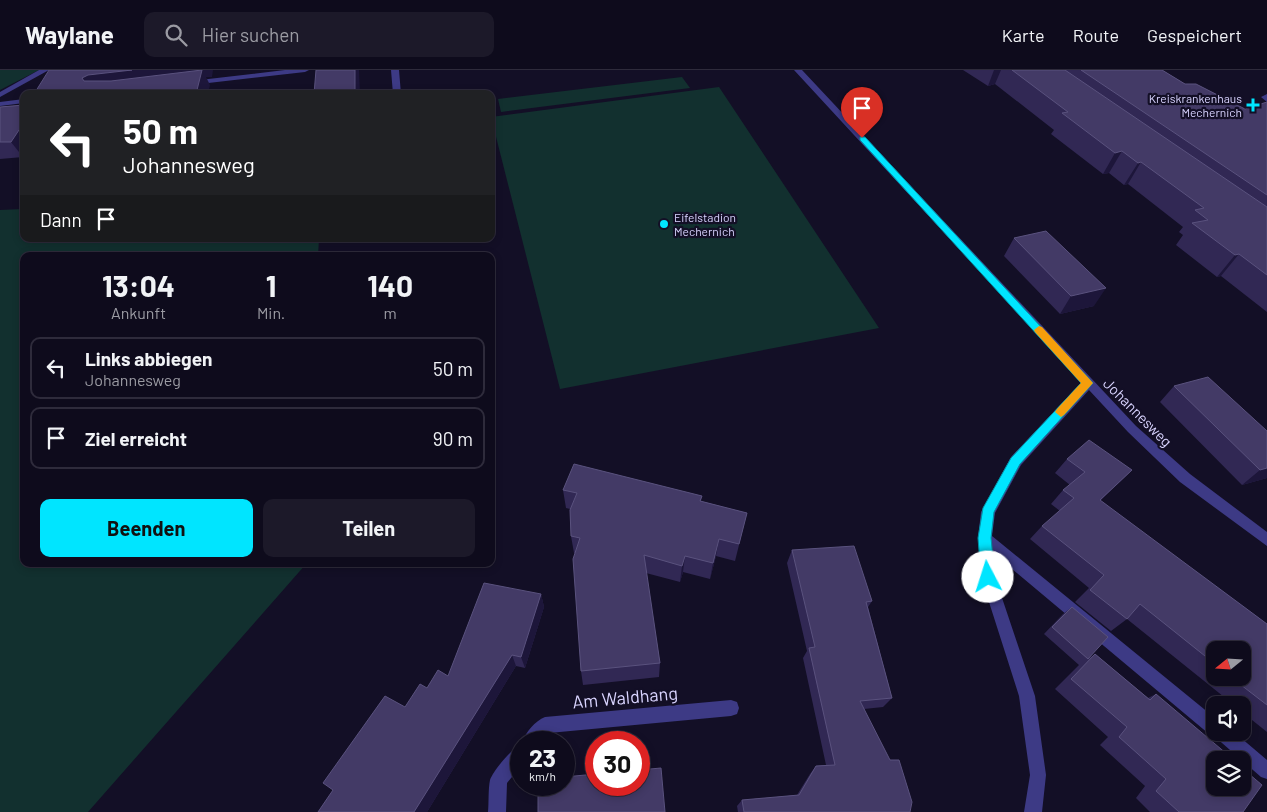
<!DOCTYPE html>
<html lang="de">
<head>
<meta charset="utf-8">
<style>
	:root { --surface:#0e0b1c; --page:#1c1929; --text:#f1f3f6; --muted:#9b9ba3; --line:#2e2b3b; --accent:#00e5ff }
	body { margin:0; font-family:Barlow,sans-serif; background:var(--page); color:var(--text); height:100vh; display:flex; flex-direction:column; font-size:19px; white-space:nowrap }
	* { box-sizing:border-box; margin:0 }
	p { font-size:16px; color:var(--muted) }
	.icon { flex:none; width:28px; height:28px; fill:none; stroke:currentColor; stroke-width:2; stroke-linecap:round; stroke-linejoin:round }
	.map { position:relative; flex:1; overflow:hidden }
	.sheet { position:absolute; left:20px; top:182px; width:475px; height:315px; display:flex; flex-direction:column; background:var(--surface); border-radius:10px; box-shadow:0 2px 8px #0003,0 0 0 1px var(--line) }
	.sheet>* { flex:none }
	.hud { position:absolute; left:20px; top:20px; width:475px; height:152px; border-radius:10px; box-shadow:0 2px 8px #0003,0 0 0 1px var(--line); background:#202124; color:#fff; overflow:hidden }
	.needle { width:32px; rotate:252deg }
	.fabs { position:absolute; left:1206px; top:571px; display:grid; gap:10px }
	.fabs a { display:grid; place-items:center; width:45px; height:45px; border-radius:10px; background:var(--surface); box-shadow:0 2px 8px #0003,0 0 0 1px var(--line); font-size:25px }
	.speed { position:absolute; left:510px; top:661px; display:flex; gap:10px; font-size:25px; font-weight:700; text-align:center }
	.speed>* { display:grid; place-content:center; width:65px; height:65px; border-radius:50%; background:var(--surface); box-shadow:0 2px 8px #0003,0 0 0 1px var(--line); line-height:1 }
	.speed small { font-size:12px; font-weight:400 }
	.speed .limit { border:8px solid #d22; background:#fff; color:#111 }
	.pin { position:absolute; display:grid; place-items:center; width:42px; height:42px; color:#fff; margin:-51px -21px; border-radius:50% 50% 50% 0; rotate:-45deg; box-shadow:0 0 5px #0007 }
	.pin .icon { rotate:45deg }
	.me { position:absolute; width:55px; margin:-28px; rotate:355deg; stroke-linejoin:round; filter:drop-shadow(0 0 4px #0008) }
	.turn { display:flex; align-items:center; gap:18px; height:105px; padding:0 20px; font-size:22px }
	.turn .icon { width:65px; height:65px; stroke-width:2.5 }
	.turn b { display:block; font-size:35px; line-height:42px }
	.then { display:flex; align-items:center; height:48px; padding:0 20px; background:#0003; gap:10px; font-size:19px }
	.eta { display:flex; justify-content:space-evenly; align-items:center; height:85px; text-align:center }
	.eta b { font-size:30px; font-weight:700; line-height:35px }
	.button { display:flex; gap:10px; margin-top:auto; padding:10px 20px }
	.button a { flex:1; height:58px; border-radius:10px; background:var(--accent); color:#111; font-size:20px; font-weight:700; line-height:58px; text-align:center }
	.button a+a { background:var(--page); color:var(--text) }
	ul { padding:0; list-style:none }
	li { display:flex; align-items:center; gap:15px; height:62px; margin:0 10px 8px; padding:0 10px; border:2px solid var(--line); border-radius:10px }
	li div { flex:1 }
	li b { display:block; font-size:19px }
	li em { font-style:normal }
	header { display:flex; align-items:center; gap:30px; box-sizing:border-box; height:70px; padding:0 25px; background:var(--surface); border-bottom:1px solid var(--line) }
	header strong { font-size:24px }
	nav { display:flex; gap:28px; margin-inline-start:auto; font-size:18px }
	.search { width:350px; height:45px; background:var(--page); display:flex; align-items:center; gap:12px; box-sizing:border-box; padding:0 18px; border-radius:10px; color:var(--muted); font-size:19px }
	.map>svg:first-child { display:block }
	.green { fill:#12302f }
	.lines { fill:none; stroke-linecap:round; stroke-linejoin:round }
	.minor { fill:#3d3a85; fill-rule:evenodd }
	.wall { fill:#312854; fill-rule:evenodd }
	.shaded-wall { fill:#1d163a }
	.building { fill:#433a66; stroke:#5a527e }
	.route { fill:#00e5ff; stroke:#0095a6 }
	.slow { fill:#f59e0b }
	.poi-dot { fill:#00e5ff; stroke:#130f26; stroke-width:2 }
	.labels { text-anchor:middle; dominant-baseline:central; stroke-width:4.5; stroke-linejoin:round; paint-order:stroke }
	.far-poi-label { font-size:12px; fill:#d9d4ff; stroke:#130f26; text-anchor:end }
	.street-label { font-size:15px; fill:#d9d4ff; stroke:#130f26 }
	.near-street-label { font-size:18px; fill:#d9d4ff; stroke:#130f26 }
</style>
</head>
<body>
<header>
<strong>Waylane</strong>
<div class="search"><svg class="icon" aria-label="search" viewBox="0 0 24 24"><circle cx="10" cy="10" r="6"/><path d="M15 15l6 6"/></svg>Hier suchen</div>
<nav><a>Karte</a><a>Route</a><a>Gespeichert</a></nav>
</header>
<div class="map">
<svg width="1267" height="742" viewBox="0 0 1267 742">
	<rect width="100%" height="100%" fill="#130f26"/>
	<!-- green -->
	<path class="green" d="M 0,0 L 39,0 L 0,20 Z
		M 682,7 L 690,18 L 501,42 L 498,29 Z
		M 719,17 L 879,258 L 560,319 L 491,47 Z
		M 24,139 L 24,169 L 319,169 L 318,186 L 24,186 L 24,494 L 306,494 L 88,742 L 0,742 L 0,140 Z"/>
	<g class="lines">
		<!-- minor -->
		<path class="minor" d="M 39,0 L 49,0 L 0,27 L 0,22 Z
			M 285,0 L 309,0 L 305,2 L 191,15 L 187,13 L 191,11 Z
			M 391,0 L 399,0 L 401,24 L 393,24 Z
			M 794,0 L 802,0 L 1136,356 L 1190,404 L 1267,462 L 1267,476 L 1180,412 L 1128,362 L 1089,320 L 1021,395 L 995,443 L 992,466 L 1215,648 L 1215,662 L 1234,662 L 1267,690 L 1267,709 L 1261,707 L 1214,666 L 1209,664 L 993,483 L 995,507 L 1035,626 L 1046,705 L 1042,742 L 1024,742 L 1030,705 L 1019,626 L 981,507 L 978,468 L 981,442 L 1011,387 L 1082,312 Z
			M 1267,24 L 1267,32 L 1261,27 Z
			M 24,29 L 24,33 L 0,36 L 0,32 Z
			M 731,630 L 737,632 L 739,638 L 737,644 L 731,646 L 549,663 L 541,672 L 522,672 C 526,662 535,651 545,647 Z
			M 521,675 L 521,696 L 507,713 L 506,742 L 488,742 C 489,732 488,720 490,710 C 493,701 512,678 521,675 Z"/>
	</g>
	<!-- wall -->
	<path class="wall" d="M 963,0 L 1162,0 L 1185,14 L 1245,39 L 1267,32 L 1267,242 L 1221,206 L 1217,207 L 1176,175 L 1183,165 L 1179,162 L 1183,157 L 1128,114 L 1124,115 L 1109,103 L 1103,104 L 1051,64 L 1054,60 L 995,14 L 988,16 Z
		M 24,35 L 24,86 L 23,87 L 0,89 L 0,37 Z
		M 1014,168 L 1094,236 L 1060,244 L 1004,186 Z
		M 1174,316 L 1267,361 L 1267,408 L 1242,415 L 1160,332 Z
		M 1067,389 L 1132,400 L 1100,431 L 1267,554 L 1267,662 L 1242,642 L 1242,635 L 1234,635 L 1127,549 L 1111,561 L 1075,532 L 1089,518 L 1030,469 L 1042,456 L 1060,441 L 1051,434 L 1063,420 L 1070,415 L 1055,403 ZM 1215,580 L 1242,608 L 1215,608 Z
		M 563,420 L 702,426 L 701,431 L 747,443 L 735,491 L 716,486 L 710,509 L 683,502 L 680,512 L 646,503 L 660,593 L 659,607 L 583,615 L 581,601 L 575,483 L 574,483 L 571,466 L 570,439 L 566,438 Z
		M 792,480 L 872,531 L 868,537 L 892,628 L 883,637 L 864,639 L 910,742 L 738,742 L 737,736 L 742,730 L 797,725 L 810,704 L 816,696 L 826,695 L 803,588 L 807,581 L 787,493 Z
		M 541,524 L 544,537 L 525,598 L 516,596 L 427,742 L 318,742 L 405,637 L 427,618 L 448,606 Z
		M 1072,537 L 1088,589 L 1095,584 L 1148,628 L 1156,624 L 1243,742 L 1150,742 L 1136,728 L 1145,716 L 1100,675 L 1108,667 L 1055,619 L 1079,595 L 1044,564 L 1063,544 Z"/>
	<!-- shaded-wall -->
	<path class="shaded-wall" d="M 132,0 L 213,0 L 212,7 L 206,7 L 210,15 L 208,24 L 91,24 L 82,8 L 88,5 Z
		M 355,0 L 359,0 L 360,24 L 355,24 Z
		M 994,0 L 1001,0 L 995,14 L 988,16 Z
		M 19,60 L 24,67 L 24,86 L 23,87 L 11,72 Z
		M 1122,81 L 1109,103 L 1103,104 L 1115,83 Z
		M 1141,92 L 1128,114 L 1124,115 L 1138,93 Z
		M 1239,184 L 1221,206 L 1217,207 L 1235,185 Z
		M 1106,218 L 1094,236 L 1060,244 L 1071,226 Z
		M 1267,398 L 1267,408 L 1242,415 L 1260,400 Z
		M 1132,400 L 1118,414 L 1086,444 L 1100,430 Z
		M 719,469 L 716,486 L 710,509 L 713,493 Z
		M 685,486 L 683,502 L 680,512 L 682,496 Z
		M 541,524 L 544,537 L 525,598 L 521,587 Z
		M 512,585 L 516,596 L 427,742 L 414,742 Z"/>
	<!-- building -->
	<path class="building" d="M 49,0 L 132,0 L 88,5 L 82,8 L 84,11 L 111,11 L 202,0 L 196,24 L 34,24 Z
		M 316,0 L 355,0 L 355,24 L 314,24 Z
		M 1012,0 L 1065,0 L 1267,137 L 1267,205 L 1239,184 L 1235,185 L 1192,153 L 1208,150 L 1195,140 L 1204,138 L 1141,92 L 1138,93 L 1122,81 L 1115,83 L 1062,43 L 1068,42 Z
		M 1081,0 L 1162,0 L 1185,14 L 1196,14 L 1245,39 L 1267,32 L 1267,125 Z
		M 24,35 L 24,60 L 19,60 L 11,72 L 0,72 L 0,37 Z
		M 1046,161 L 1106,218 L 1071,226 L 1014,168 Z
		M 1208,307 L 1267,361 L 1267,398 L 1260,400 L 1174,316 Z
		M 1089,370 L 1132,400 L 1100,430 L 1267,554 L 1267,635 L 1232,608 L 1242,608 L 1242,580 L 1215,580 L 1215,594 L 1140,534 L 1127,549 L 1090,520 L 1104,505 L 1042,456 L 1074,428 L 1063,420 L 1085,402 L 1067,389 Z
		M 574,394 L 702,426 L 700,431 L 747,443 L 739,474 L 719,469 L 713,493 L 685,486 L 682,496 L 644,485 L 660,593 L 581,601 L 573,489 L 580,468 L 571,466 L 570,440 L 577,423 L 563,420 Z
		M 854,476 L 872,531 L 866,532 L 892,628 L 860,631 L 890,690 L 899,690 L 912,732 L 910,742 L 744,742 L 742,730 L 799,725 L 816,696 L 835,695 L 809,578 L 815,577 L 792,480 Z
		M 484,513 L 541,524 L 521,587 L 512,585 L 414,742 L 318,742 L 333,720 L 323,713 L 385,626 L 405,637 L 420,614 L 427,618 L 438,600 L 448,606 Z
		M 1072,537 L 1108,567 L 1088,589 L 1052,557 Z
		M 1095,584 L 1150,630 L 1156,624 L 1234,690 L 1215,690 L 1215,718 L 1242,718 L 1242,698 L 1262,715 L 1243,742 L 1179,742 L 1156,721 L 1166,709 L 1119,667 L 1127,657 L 1071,609 Z
		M 661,698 L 665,742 L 538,742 L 538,715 L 564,715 L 564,707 L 596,704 L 596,715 L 639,715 L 639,700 Z"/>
	<!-- route -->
	<path class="route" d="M 860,67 L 865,67 L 1093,313 L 1020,394 L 994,442 L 991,468 L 995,507 L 993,511 L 988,513 L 983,511 L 981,507 L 978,468 L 983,438 L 1011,388 L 1081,313 L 860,70 Z"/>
	<!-- slow -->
	<path class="slow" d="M 1039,256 L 1042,257 L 1093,313 L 1064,345 L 1061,347 L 1055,342 L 1057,339 L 1081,313 L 1035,262 L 1034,260 Z"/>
	<!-- markers -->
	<g class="poi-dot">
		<path d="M1250.5 27.5h5v5h5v5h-5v5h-5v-5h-5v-5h5z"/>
		<circle cx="664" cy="154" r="5"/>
	</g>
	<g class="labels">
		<!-- far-poi labels -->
		<g class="far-poi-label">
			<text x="1242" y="28">Kreiskrankenhaus<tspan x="1242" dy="14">Mechernich</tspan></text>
			<text x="674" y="147" text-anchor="start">Eifelstadion<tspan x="674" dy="14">Mechernich</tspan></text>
		</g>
		<!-- street labels -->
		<g class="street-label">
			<text transform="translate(1138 342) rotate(45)">Johannesweg</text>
		</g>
		<!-- near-street labels -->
		<g class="near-street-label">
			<text transform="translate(625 627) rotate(-5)">Am Waldhang</text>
		</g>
	</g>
</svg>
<div class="fabs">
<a><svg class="needle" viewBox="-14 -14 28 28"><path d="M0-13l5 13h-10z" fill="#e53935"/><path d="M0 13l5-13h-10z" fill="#9b9ba3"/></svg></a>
<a><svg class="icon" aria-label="sound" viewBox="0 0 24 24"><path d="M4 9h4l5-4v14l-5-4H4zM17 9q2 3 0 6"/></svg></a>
<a><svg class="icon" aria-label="layers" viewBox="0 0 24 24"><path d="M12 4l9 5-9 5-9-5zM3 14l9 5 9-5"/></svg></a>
</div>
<div class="speed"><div>23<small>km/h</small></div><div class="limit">30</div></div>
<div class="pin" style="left:862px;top:68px;background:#d93025"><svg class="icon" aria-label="arrive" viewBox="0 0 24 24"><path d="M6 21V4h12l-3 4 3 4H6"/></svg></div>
<svg class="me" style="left:988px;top:507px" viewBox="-20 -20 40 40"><circle r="19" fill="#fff"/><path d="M0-13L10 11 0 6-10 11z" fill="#00e5ff"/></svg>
<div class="hud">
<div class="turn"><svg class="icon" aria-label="left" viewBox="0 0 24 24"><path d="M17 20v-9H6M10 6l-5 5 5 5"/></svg><div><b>50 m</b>Johannesweg</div></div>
<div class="then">Dann<svg class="icon" aria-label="arrive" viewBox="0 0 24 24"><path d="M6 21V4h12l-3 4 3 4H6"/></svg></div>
</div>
<section class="sheet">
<div class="eta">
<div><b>13:04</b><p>Ankunft</p></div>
<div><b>1</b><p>Min.</p></div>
<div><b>140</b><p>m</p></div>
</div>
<ul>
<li><svg class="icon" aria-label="left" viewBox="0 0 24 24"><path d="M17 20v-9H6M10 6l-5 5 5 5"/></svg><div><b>Links abbiegen</b><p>Johannesweg</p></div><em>50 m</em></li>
<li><svg class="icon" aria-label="arrive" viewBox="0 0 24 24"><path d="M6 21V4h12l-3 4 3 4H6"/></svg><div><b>Ziel erreicht</b></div><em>90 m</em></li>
</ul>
<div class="button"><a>Beenden</a><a>Teilen</a></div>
</section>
</div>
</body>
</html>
